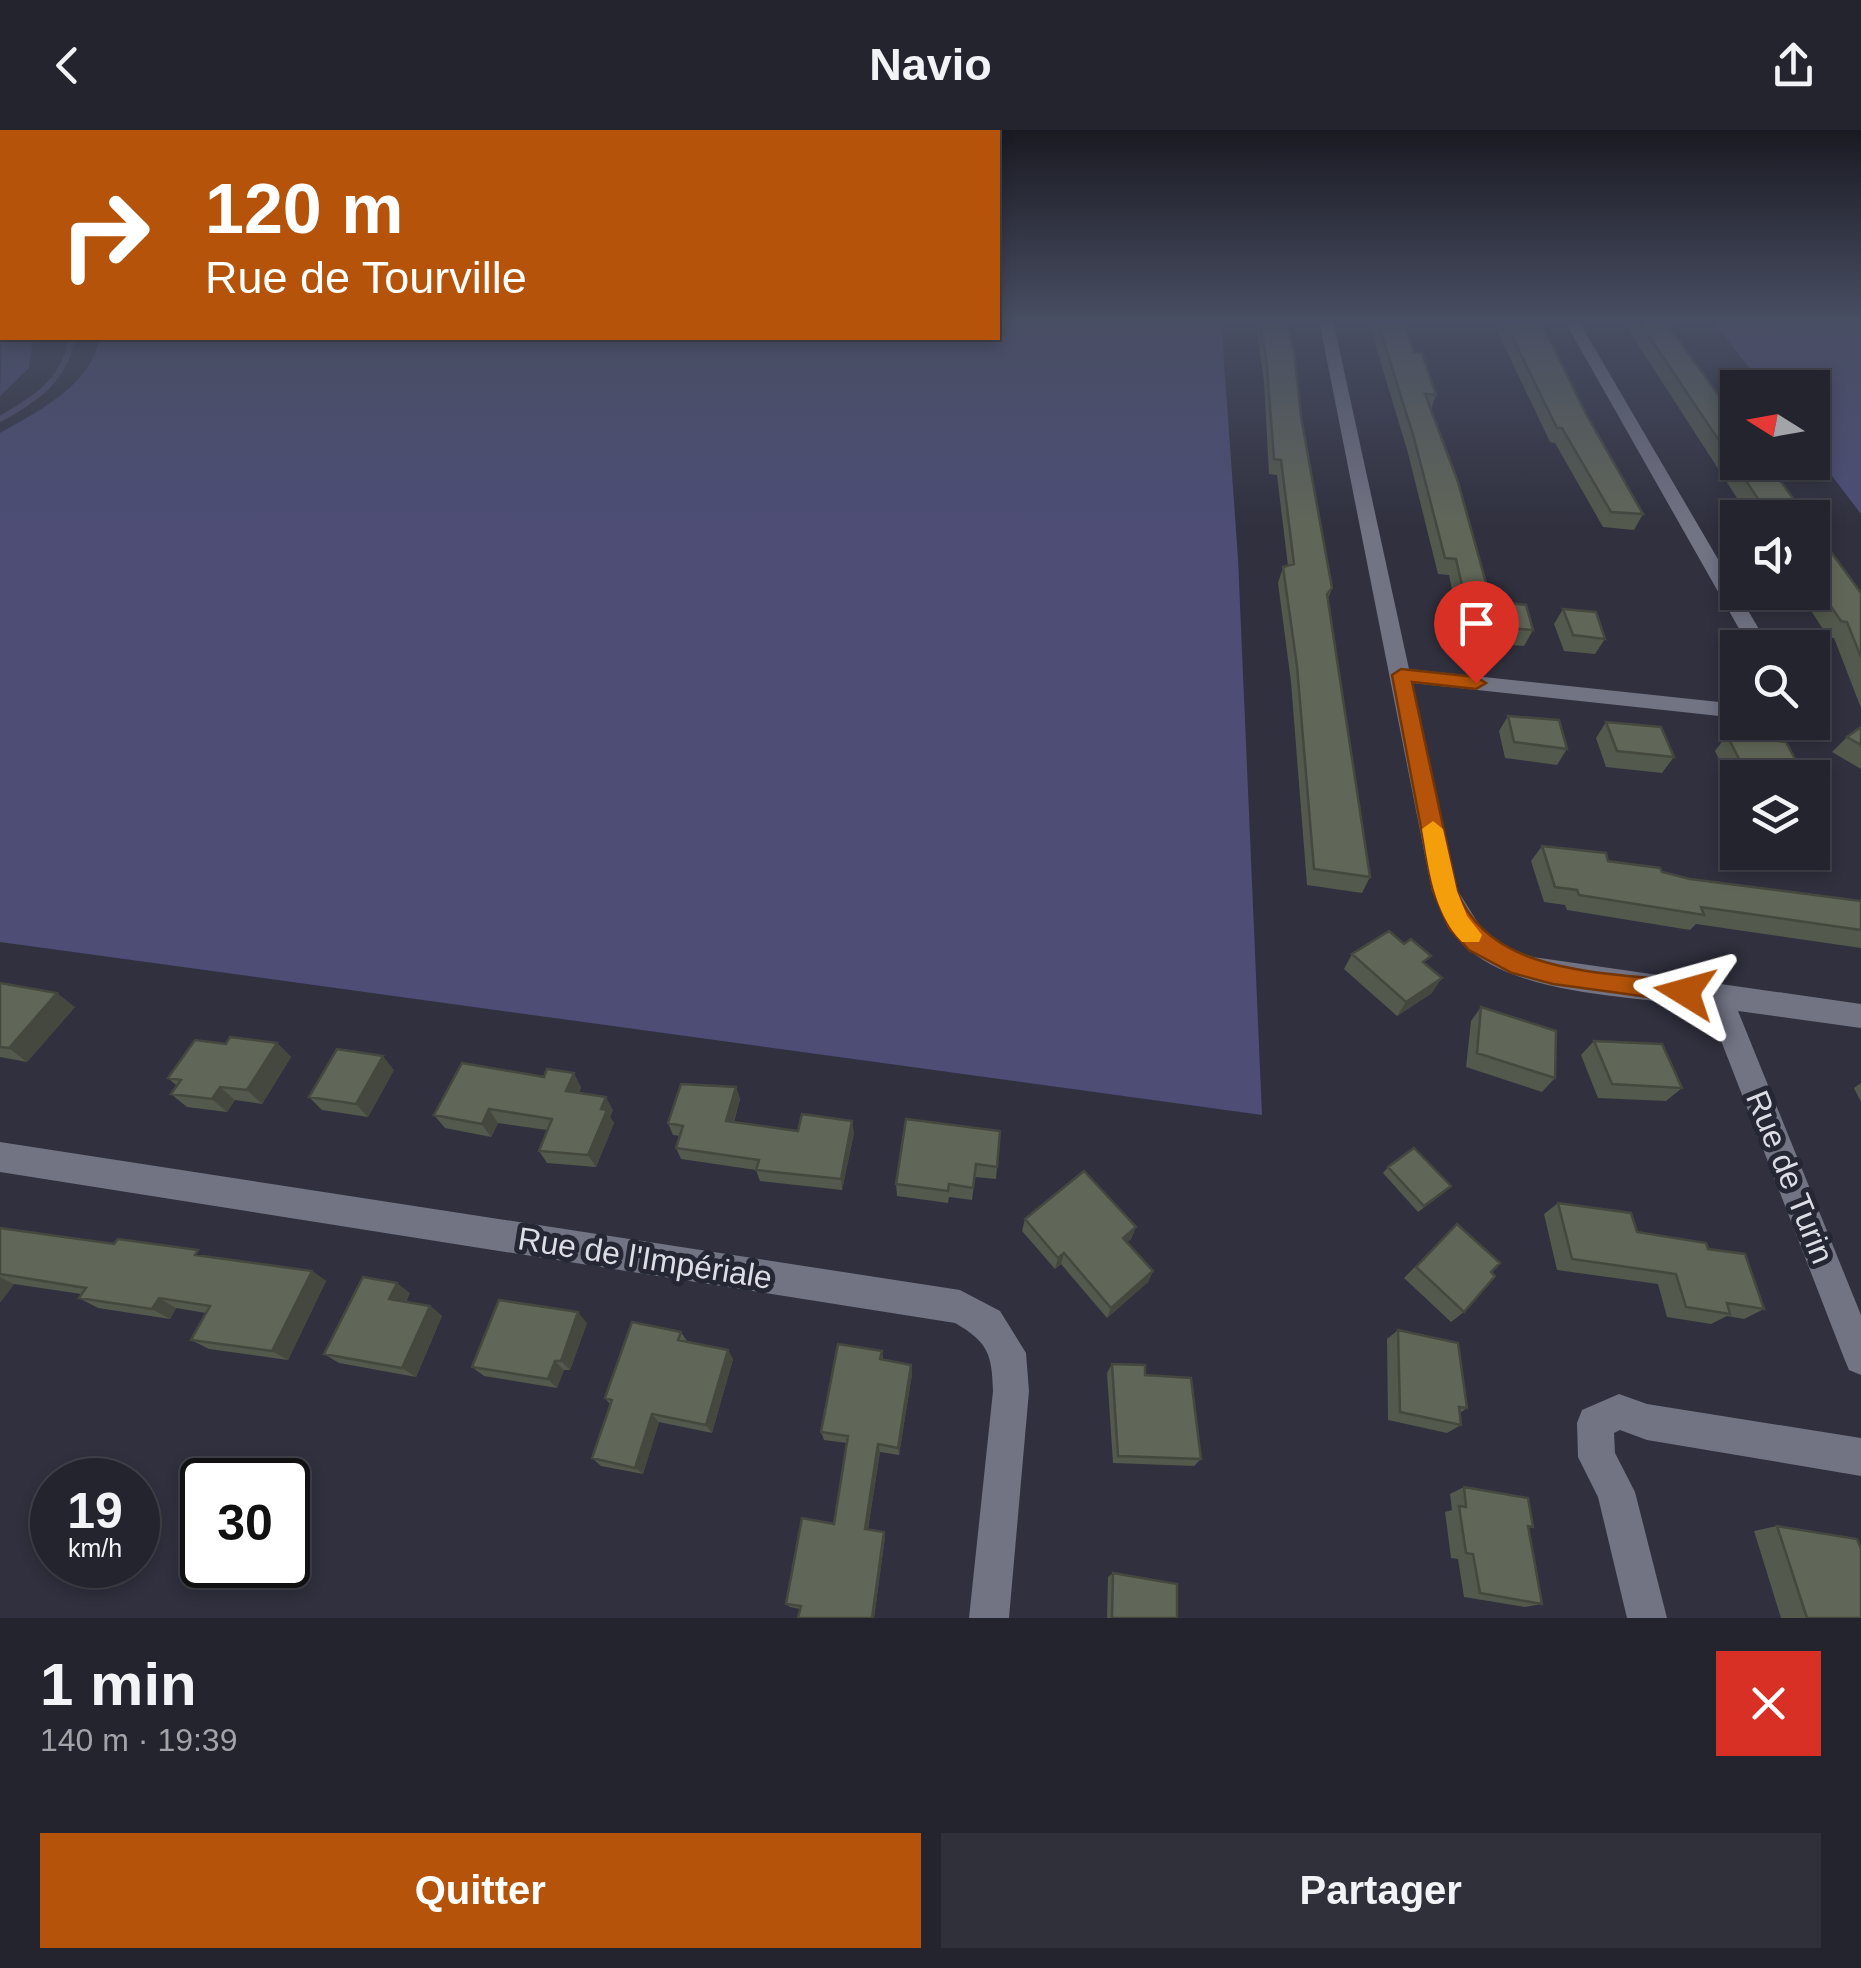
<!DOCTYPE html>
<html lang="fr">
<head>
<meta charset="utf-8">
<style>
	:root { --surface:#24242e; --page:#30303a; --text:#f1f3f6; --muted:#a3a4aa; --line:#41414a; --accent:#b45309 }
	body { margin:0; font-family:Arial,sans-serif; background:var(--page); color:var(--text); height:100vh; display:flex; flex-direction:column; font-size:38px; white-space:nowrap }
	* { box-sizing:border-box; margin:0 }
	p { font-size:32px; color:var(--muted) }
	.icon { flex:none; width:55px; height:55px; fill:none; stroke:currentColor; stroke-width:2; stroke-linecap:round; stroke-linejoin:round }
	.map { position:relative; height:1488px; overflow:hidden }
	.sheet { display:flex; flex-direction:column; background:var(--surface); flex:1 }
	.sheet>* { flex:none }
	.top-card { position:absolute; left:0px; top:0px; width:1000px; height:210px; box-shadow:0 5px 15px #0003,0 0 0 2px var(--line); background:#b45309; color:#fff; overflow:hidden }
	.needle { width:65px; rotate:281deg }
	.tools { position:absolute; left:1720px; top:240px; display:grid; gap:20px }
	.tools a { display:grid; place-items:center; width:110px; height:110px; border-radius:0px; background:var(--surface); box-shadow:0 5px 15px #0003,0 0 0 2px var(--line); font-size:50px }
	.speed { position:absolute; left:30px; top:1328px; display:flex; gap:20px; font-size:50px; font-weight:700; text-align:center }
	.speed>* { display:grid; place-content:center; width:130px; height:130px; border-radius:50%; background:var(--surface); box-shadow:0 5px 15px #0003,0 0 0 2px var(--line); line-height:1 }
	.speed small { font-size:25px; font-weight:400 }
	.speed .limit { border:5px solid #111; border-radius:15px; background:#fff; color:#111 }
	.pin { position:absolute; display:grid; place-items:center; width:85px; height:85px; color:#fff; margin:-102px -42px; border-radius:50% 50% 50% 0; rotate:-45deg; box-shadow:0 0 10px #0007 }
	.pin .icon { rotate:45deg }
	.me { position:absolute; width:110px; margin:-55px; rotate:278deg; stroke-linejoin:round; filter:drop-shadow(0 0 8px #0008) }
	.turn { display:flex; align-items:center; gap:35px; height:210px; padding:0 40px; font-size:45px }
	.turn .icon { width:130px; height:130px; stroke-width:2.5 }
	.turn b { display:block; font-size:70px; line-height:85px }
	.round { display:grid; place-items:center; flex:none; width:105px; height:105px; border-radius:0px; background:var(--page) }
	.headline { display:flex; align-items:center; justify-content:space-between; height:170px; padding:0 40px }
	h1 { font-size:60px; font-weight:700; line-height:75px }
	.button { display:flex; gap:20px; margin-top:auto; padding:20px 40px }
	.button a { flex:1; height:115px; border-radius:0px; background:var(--accent); color:#fff; font-size:40px; font-weight:700; line-height:115px; text-align:center }
	.button a+a { background:var(--page); color:var(--text) }
	header { display:flex; justify-content:space-between; align-items:center; height:130px; padding:0 40px; background:var(--surface); font-size:45px; font-weight:700 }
	.map>svg:first-child { display:block }
	.green { fill:#4d4d76 }
	.lines { fill:none; stroke-linecap:round; stroke-linejoin:round }
	.stream { stroke:#504d6b; stroke-width:6 }
	.minor { fill:#727383; fill-rule:evenodd }
	.wall { fill:#53594c }
	.shaded-wall { fill:#44483e }
	.building { fill:#616758; stroke:#44483e; stroke-width:2.5 }
	.route { fill:#b45309; stroke:#753606; stroke-width:2.5 }
	.slow { fill:#f59e0b }
	.labels { text-anchor:middle; dominant-baseline:central; stroke-width:10; stroke-linejoin:round; paint-order:stroke }
	.near-street-label { font-size:32px; fill:#dddde6; stroke:#262734 }
</style>
</head>
<body>
<header><svg class="icon" aria-label="back" viewBox="0 0 24 24"><path d="M15 5l-7 7 7 7"/></svg>Navio<svg class="icon" aria-label="share" viewBox="0 0 24 24"><path d="M12 15V3M7 8l5-5 5 5M5 13v7h14v-7"/></svg></header>
<div class="map">
<svg width="1861" height="1488" viewBox="0 0 1861 1488">
	<rect width="100%" height="100%" fill="#30303e"/>
	<!-- green -->
	<path class="green" d="M 998,190 L 1221,190 L 1238,428 L 1262,985 L 0,812 L 0,303 C 37,282 93,254 99,208 L 998,208 Z
		M 1712,190 L 1861,190 L 1861,384 L 1813,321 L 1812,258 L 1764,257 Z
		M 2,205 L 33,208 L 29,238 L 0,266 Z"/>
	<g class="lines">
		<!-- stream -->
		<path class="stream" d="M 0,289 C 36,269 64,251 72,208"/>
		<!-- minor -->
		<path class="minor" d="M 1319,190 L 1333,190 L 1409,539 L 1738,574 L 1738,588 L 1412,553 L 1458,761 L 1483,801 L 1509,818 L 1533,827 L 1861,874 L 1861,898 L 1738,881 L 1861,1185 L 1861,1245 L 1849,1240 L 1844,1228 L 1708,877 C 1640,867 1513,866 1463,814 C 1449,799 1441,780 1432,761 Z
			M 1564,190 L 1578,190 L 1770,518 L 1750,518 Z
			M 0,1012 L 960,1160 L 1000,1181 L 1026,1223 L 1029,1261 L 1009,1488 L 969,1488 L 993,1261 C 992,1224 988,1212 955,1193 L 0,1042 Z
			M 1619,1264 L 1647,1274 L 1861,1308 L 1861,1346 L 1647,1310 L 1620,1300 L 1614,1303 L 1615,1323 L 1635,1362 L 1667,1488 L 1627,1488 L 1598,1367 L 1578,1327 L 1577,1293 L 1582,1280 Z"/>
	</g>
	<!-- wall -->
	<path class="wall" d="M 1255,190 L 1287,190 L 1301,287 L 1332,458 L 1328,469 L 1370,747 L 1362,763 L 1307,755 L 1291,552 L 1278,453 L 1283,437 L 1288,436 L 1277,345 L 1269,344 L 1264,251 Z
		M 1368,190 L 1404,190 L 1414,222 L 1436,265 L 1431,279 L 1491,471 L 1533,500 L 1524,516 L 1463,511 L 1449,445 L 1438,444 L 1408,323 Z
		M 1492,190 L 1540,190 L 1586,284 L 1643,384 L 1634,400 L 1603,397 L 1555,313 L 1550,312 Z
		M 1622,190 L 1664,190 L 1807,388 L 1750,388 Z
		M 1812,396 L 1861,463 L 1861,578 L 1834,508 L 1828,507 L 1799,462 L 1812,462 Z
		M 1563,479 L 1605,509 L 1595,524 L 1564,521 L 1554,494 Z
		M 1508,586 L 1567,619 L 1557,635 L 1505,628 L 1499,601 Z
		M 1606,592 L 1674,627 L 1662,643 L 1606,637 L 1596,608 Z
		M 1861,597 L 1861,639 L 1832,622 L 1847,607 Z
		M 1727,605 L 1803,644 L 1800,648 L 1738,648 L 1738,654 L 1730,653 L 1715,621 Z
		M 1542,716 L 1690,749 L 1861,771 L 1861,818 L 1696,794 L 1690,800 L 1567,780 L 1565,775 L 1544,772 L 1531,731 Z
		M 1352,824 L 1426,834 L 1432,863 L 1397,886 L 1344,839 Z
		M 0,853 L 75,877 L 27,932 L 0,927 Z
		M 1481,877 L 1555,948 L 1542,962 L 1466,937 L 1471,891 Z
		M 1594,911 L 1682,958 L 1666,971 L 1598,968 L 1581,925 Z
		M 277,913 L 291,927 L 262,974 L 235,970 L 227,982 L 187,977 L 171,964 L 177,956 L 168,948 L 226,914 Z
		M 394,940 L 368,987 L 322,980 L 309,967 Z
		M 1861,953 L 1861,972 L 1854,958 Z
		M 581,957 L 579,963 L 613,980 L 610,987 L 614,993 L 596,1037 L 547,1033 L 539,1021 L 547,1000 L 498,993 L 491,1007 L 445,998 L 434,985 Z
		M 736,957 L 740,969 L 734,992 L 798,1001 L 854,1003 L 842,1060 L 760,1051 L 756,1040 L 681,1029 L 676,1018 L 680,1006 L 673,1005 L 668,993 Z
		M 1000,1001 L 996,1049 L 975,1047 L 972,1070 L 949,1067 L 948,1073 L 897,1066 L 896,1054 Z
		M 1388,1037 L 1445,1062 L 1418,1082 L 1383,1043 Z
		M 1558,1073 L 1637,1102 L 1708,1119 L 1764,1179 L 1744,1189 L 1727,1186 L 1711,1194 L 1667,1187 L 1658,1154 L 1557,1140 L 1544,1084 Z
		M 1025,1089 L 1136,1097 L 1131,1109 L 1127,1112 L 1153,1141 L 1148,1152 L 1107,1188 L 1061,1134 L 1055,1139 L 1022,1101 Z
		M 1457,1094 L 1464,1182 L 1451,1192 L 1404,1148 Z
		M 0,1098 L 312,1141 L 326,1151 L 288,1230 L 209,1219 L 191,1210 L 206,1183 L 176,1178 L 170,1189 L 98,1178 L 79,1168 L 81,1164 L 14,1154 L 0,1172 Z
		M 410,1163 L 406,1172 L 430,1176 L 442,1186 L 416,1247 L 339,1233 L 324,1224 Z
		M 587,1193 L 570,1240 L 564,1240 L 557,1258 L 484,1246 L 472,1237 Z
		M 1398,1200 L 1467,1278 L 1460,1283 L 1461,1295 L 1447,1303 L 1388,1290 L 1387,1209 Z
		M 681,1202 L 687,1211 L 728,1220 L 733,1229 L 712,1303 L 659,1292 L 643,1344 L 601,1336 L 592,1328 L 610,1274 L 605,1268 Z
		M 882,1221 L 883,1230 L 911,1235 L 912,1244 L 899,1325 L 880,1322 L 868,1399 L 885,1407 L 874,1488 L 798,1488 L 800,1479 L 790,1477 L 786,1474 L 834,1394 L 847,1313 L 824,1310 L 821,1302 Z
		M 1112,1234 L 1145,1245 L 1201,1329 L 1194,1336 L 1113,1333 L 1107,1243 Z
		M 1464,1357 L 1533,1397 L 1529,1398 L 1542,1474 L 1525,1477 L 1464,1467 L 1458,1429 L 1451,1428 L 1445,1382 L 1452,1380 L 1450,1364 Z
		M 1777,1396 L 1861,1488 L 1781,1488 L 1754,1401 Z
		M 1113,1443 L 1177,1488 L 1107,1488 L 1108,1447 Z"/>
	<!-- shaded-wall -->
	<path class="shaded-wall" d="M 1442,848 L 1432,863 L 1397,886 L 1406,872 Z
		M 57,863 L 75,877 L 27,932 L 9,918 Z
		M 277,913 L 291,927 L 262,974 L 247,960 Z
		M 383,926 L 394,940 L 368,987 L 356,974 Z
		M 574,943 L 581,957 L 574,975 L 566,961 Z
		M 220,957 L 235,970 L 227,982 L 212,969 Z
		M 736,957 L 740,969 L 730,1003 L 726,991 Z
		M 606,967 L 613,980 L 610,987 L 614,993 L 596,1037 L 588,1025 L 601,979 Z
		M 489,979 L 498,993 L 491,1007 L 482,994 Z
		M 852,991 L 854,1003 L 842,1060 L 841,1049 Z
		M 1136,1097 L 1131,1109 L 1118,1119 L 1123,1108 Z
		M 1064,1123 L 1061,1134 L 1055,1139 L 1058,1128 Z
		M 312,1141 L 326,1151 L 288,1230 L 272,1221 Z
		M 1153,1141 L 1148,1152 L 1107,1188 L 1111,1178 Z
		M 0,1147 L 14,1154 L 1,1172 L 0,1172 Z
		M 397,1153 L 410,1163 L 402,1179 L 389,1169 Z
		M 159,1168 L 176,1178 L 170,1189 L 152,1179 Z
		M 430,1176 L 442,1186 L 416,1247 L 402,1238 Z
		M 578,1182 L 587,1193 L 570,1240 L 561,1231 Z
		M 728,1220 L 733,1229 L 712,1303 L 706,1295 Z
		M 555,1231 L 564,1240 L 557,1258 L 548,1249 Z
		M 911,1235 L 912,1244 L 899,1325 L 898,1318 Z
		M 652,1284 L 659,1292 L 643,1344 L 635,1338 Z
		M 878,1314 L 880,1322 L 867,1404 L 865,1399 Z
		M 884,1402 L 885,1407 L 874,1488 L 872,1488 Z"/>
	<!-- building -->
	<path class="building" d="M 1260,190 L 1287,190 L 1294,221 L 1301,287 L 1332,458 L 1327,464 L 1370,747 L 1314,739 L 1297,536 L 1283,437 L 1294,434 L 1281,330 L 1274,329 L 1267,237 Z
		M 1377,190 L 1404,190 L 1414,222 L 1422,223 L 1436,265 L 1425,264 L 1458,352 L 1491,471 L 1526,475 L 1533,500 L 1471,495 L 1456,429 L 1445,428 L 1414,308 Z
		M 1504,190 L 1540,190 L 1586,284 L 1643,384 L 1611,382 L 1562,298 L 1557,298 Z
		M 1638,190 L 1664,190 L 1738,292 L 1738,332 L 1767,332 L 1807,388 L 1771,388 Z
		M 1812,396 L 1861,463 L 1861,527 L 1847,492 L 1841,491 L 1812,449 Z
		M 1563,479 L 1596,482 L 1605,509 L 1573,505 Z
		M 1508,586 L 1559,590 L 1567,619 L 1514,612 Z
		M 1606,592 L 1661,597 L 1674,627 L 1617,621 Z
		M 1861,597 L 1861,615 L 1847,607 Z
		M 1727,605 L 1786,612 L 1803,644 L 1743,637 Z
		M 1542,716 L 1606,723 L 1608,731 L 1660,738 L 1662,742 L 1690,749 L 1861,771 L 1861,800 L 1701,777 L 1704,785 L 1579,765 L 1577,760 L 1555,757 Z
		M 1389,801 L 1404,814 L 1411,809 L 1431,826 L 1423,832 L 1442,848 L 1406,872 L 1352,824 Z
		M 0,853 L 57,863 L 9,918 L 0,917 Z
		M 1481,877 L 1556,901 L 1555,948 L 1477,923 Z
		M 230,907 L 277,913 L 247,960 L 220,957 L 212,969 L 171,964 L 181,950 L 168,948 L 195,910 L 226,914 Z
		M 1594,911 L 1662,914 L 1682,958 L 1612,954 Z
		M 337,919 L 383,926 L 356,974 L 309,967 Z
		M 462,933 L 544,947 L 547,939 L 574,943 L 566,961 L 606,967 L 601,979 L 607,980 L 588,1025 L 539,1021 L 552,989 L 489,979 L 482,994 L 434,985 Z
		M 681,954 L 736,957 L 726,991 L 798,1001 L 802,984 L 852,991 L 841,1049 L 756,1040 L 759,1030 L 676,1018 L 683,996 L 668,993 Z
		M 906,989 L 1000,1001 L 997,1037 L 976,1034 L 973,1058 L 949,1054 L 948,1061 L 896,1054 Z
		M 1414,1018 L 1451,1056 L 1424,1076 L 1388,1037 Z
		M 1084,1041 L 1136,1097 L 1123,1108 L 1153,1141 L 1111,1178 L 1064,1123 L 1058,1128 L 1025,1089 Z
		M 1558,1073 L 1631,1083 L 1637,1102 L 1706,1113 L 1708,1119 L 1745,1124 L 1764,1179 L 1727,1173 L 1730,1184 L 1686,1177 L 1676,1144 L 1572,1129 Z
		M 1457,1094 L 1500,1133 L 1491,1142 L 1495,1146 L 1464,1182 L 1416,1137 Z
		M 0,1098 L 114,1114 L 118,1109 L 198,1120 L 195,1125 L 312,1141 L 272,1221 L 191,1210 L 210,1176 L 159,1168 L 152,1179 L 79,1168 L 86,1158 L 0,1144 Z
		M 363,1147 L 397,1153 L 389,1169 L 430,1176 L 402,1238 L 324,1224 Z
		M 499,1170 L 578,1182 L 561,1231 L 555,1231 L 548,1249 L 472,1237 Z
		M 632,1192 L 681,1202 L 678,1210 L 728,1220 L 706,1295 L 652,1284 L 635,1338 L 592,1328 L 612,1270 L 605,1268 Z
		M 1398,1200 L 1458,1213 L 1467,1278 L 1459,1277 L 1461,1295 L 1400,1282 Z
		M 838,1214 L 882,1221 L 880,1229 L 911,1235 L 898,1318 L 878,1314 L 865,1399 L 884,1402 L 872,1488 L 798,1488 L 801,1476 L 786,1474 L 802,1388 L 834,1394 L 848,1306 L 821,1302 Z
		M 1112,1234 L 1145,1235 L 1145,1245 L 1191,1248 L 1201,1329 L 1118,1326 Z
		M 1464,1357 L 1528,1368 L 1533,1397 L 1528,1396 L 1542,1474 L 1480,1463 L 1473,1424 L 1466,1423 L 1459,1376 L 1466,1377 Z
		M 1777,1396 L 1857,1409 L 1861,1419 L 1861,1488 L 1807,1488 Z
		M 1113,1443 L 1177,1454 L 1177,1488 L 1112,1488 Z"/>
	<!-- sky -->
	<linearGradient id="sky" x2="0" y2="1"><stop stop-color="#1a1a22"/><stop offset="0.48" stop-color="#484e63"/><stop offset="1" stop-color="#484e63" stop-opacity="0"/></linearGradient>
	<rect width="1861" height="399" fill="url(#sky)"/>
	<!-- route -->
	<path class="route" d="M 1401,539 L 1476,547 L 1486,553 L 1476,559 L 1412,552 L 1457,761 C 1491,847 1607,841 1685,852 L 1694,855 L 1698,862 L 1694,869 L 1685,872 L 1553,854 L 1512,843 L 1469,820 L 1449,798 L 1433,761 L 1392,545 Z"/>
	<!-- slow -->
	<path class="slow" d="M 1433,691 L 1443,699 L 1457,761 L 1467,786 L 1482,805 L 1479,812 L 1462,812 C 1433,782 1429,739 1422,699 Z"/>
	<g class="labels">
		<!-- near-street labels -->
		<g class="near-street-label">
			<text transform="translate(1790 1047) rotate(68)">Rue de Turin</text>
			<text transform="translate(645 1128) rotate(9)">Rue de l'Impériale</text>
		</g>
	</g>
</svg>
<div class="tools">
<a><svg class="needle" viewBox="-14 -14 28 28"><path d="M0-13l5 13h-10z" fill="#e53935"/><path d="M0 13l5-13h-10z" fill="#a3a4aa"/></svg></a>
<a><svg class="icon" aria-label="sound" viewBox="0 0 24 24"><path d="M4 9h4l5-4v14l-5-4H4zM17 9q2 3 0 6"/></svg></a>
<a><svg class="icon" aria-label="search" viewBox="0 0 24 24"><circle cx="10" cy="10" r="6"/><path d="M15 15l6 6"/></svg></a>
<a><svg class="icon" aria-label="layers" viewBox="0 0 24 24"><path d="M12 4l9 5-9 5-9-5zM3 14l9 5 9-5"/></svg></a>
</div>
<div class="speed"><div>19<small>km/h</small></div><div class="limit">30</div></div>
<div class="pin" style="left:1476px;top:553px;background:#d93025"><svg class="icon" aria-label="arrive" viewBox="0 0 24 24"><path d="M6 21V4h12l-3 4 3 4H6"/></svg></div>
<svg class="me" style="left:1685px;top:862px" viewBox="-20 -20 40 40"><path d="M0-17L14 15 0 8-14 15z" fill="#b45309" stroke="#fff" stroke-width="4"/></svg>
<div class="top-card">
<div class="turn"><svg class="icon" aria-label="right" viewBox="0 0 24 24"><path d="M7 20v-9h11M14 6l5 5-5 5"/></svg><div><b>120 m</b>Rue de Tourville</div></div>
</div>
</div>
<section class="sheet">
<div class="headline"><div><h1>1 min</h1><p>140 m · 19:39</p></div><a class="round" style="background:#d93025;color:#fff"><svg class="icon" aria-label="close" viewBox="0 0 24 24"><path d="M6 6l12 12M18 6L6 18"/></svg></a></div>
<div class="button"><a>Quitter</a><a>Partager</a></div>
</section>
</body>
</html>
